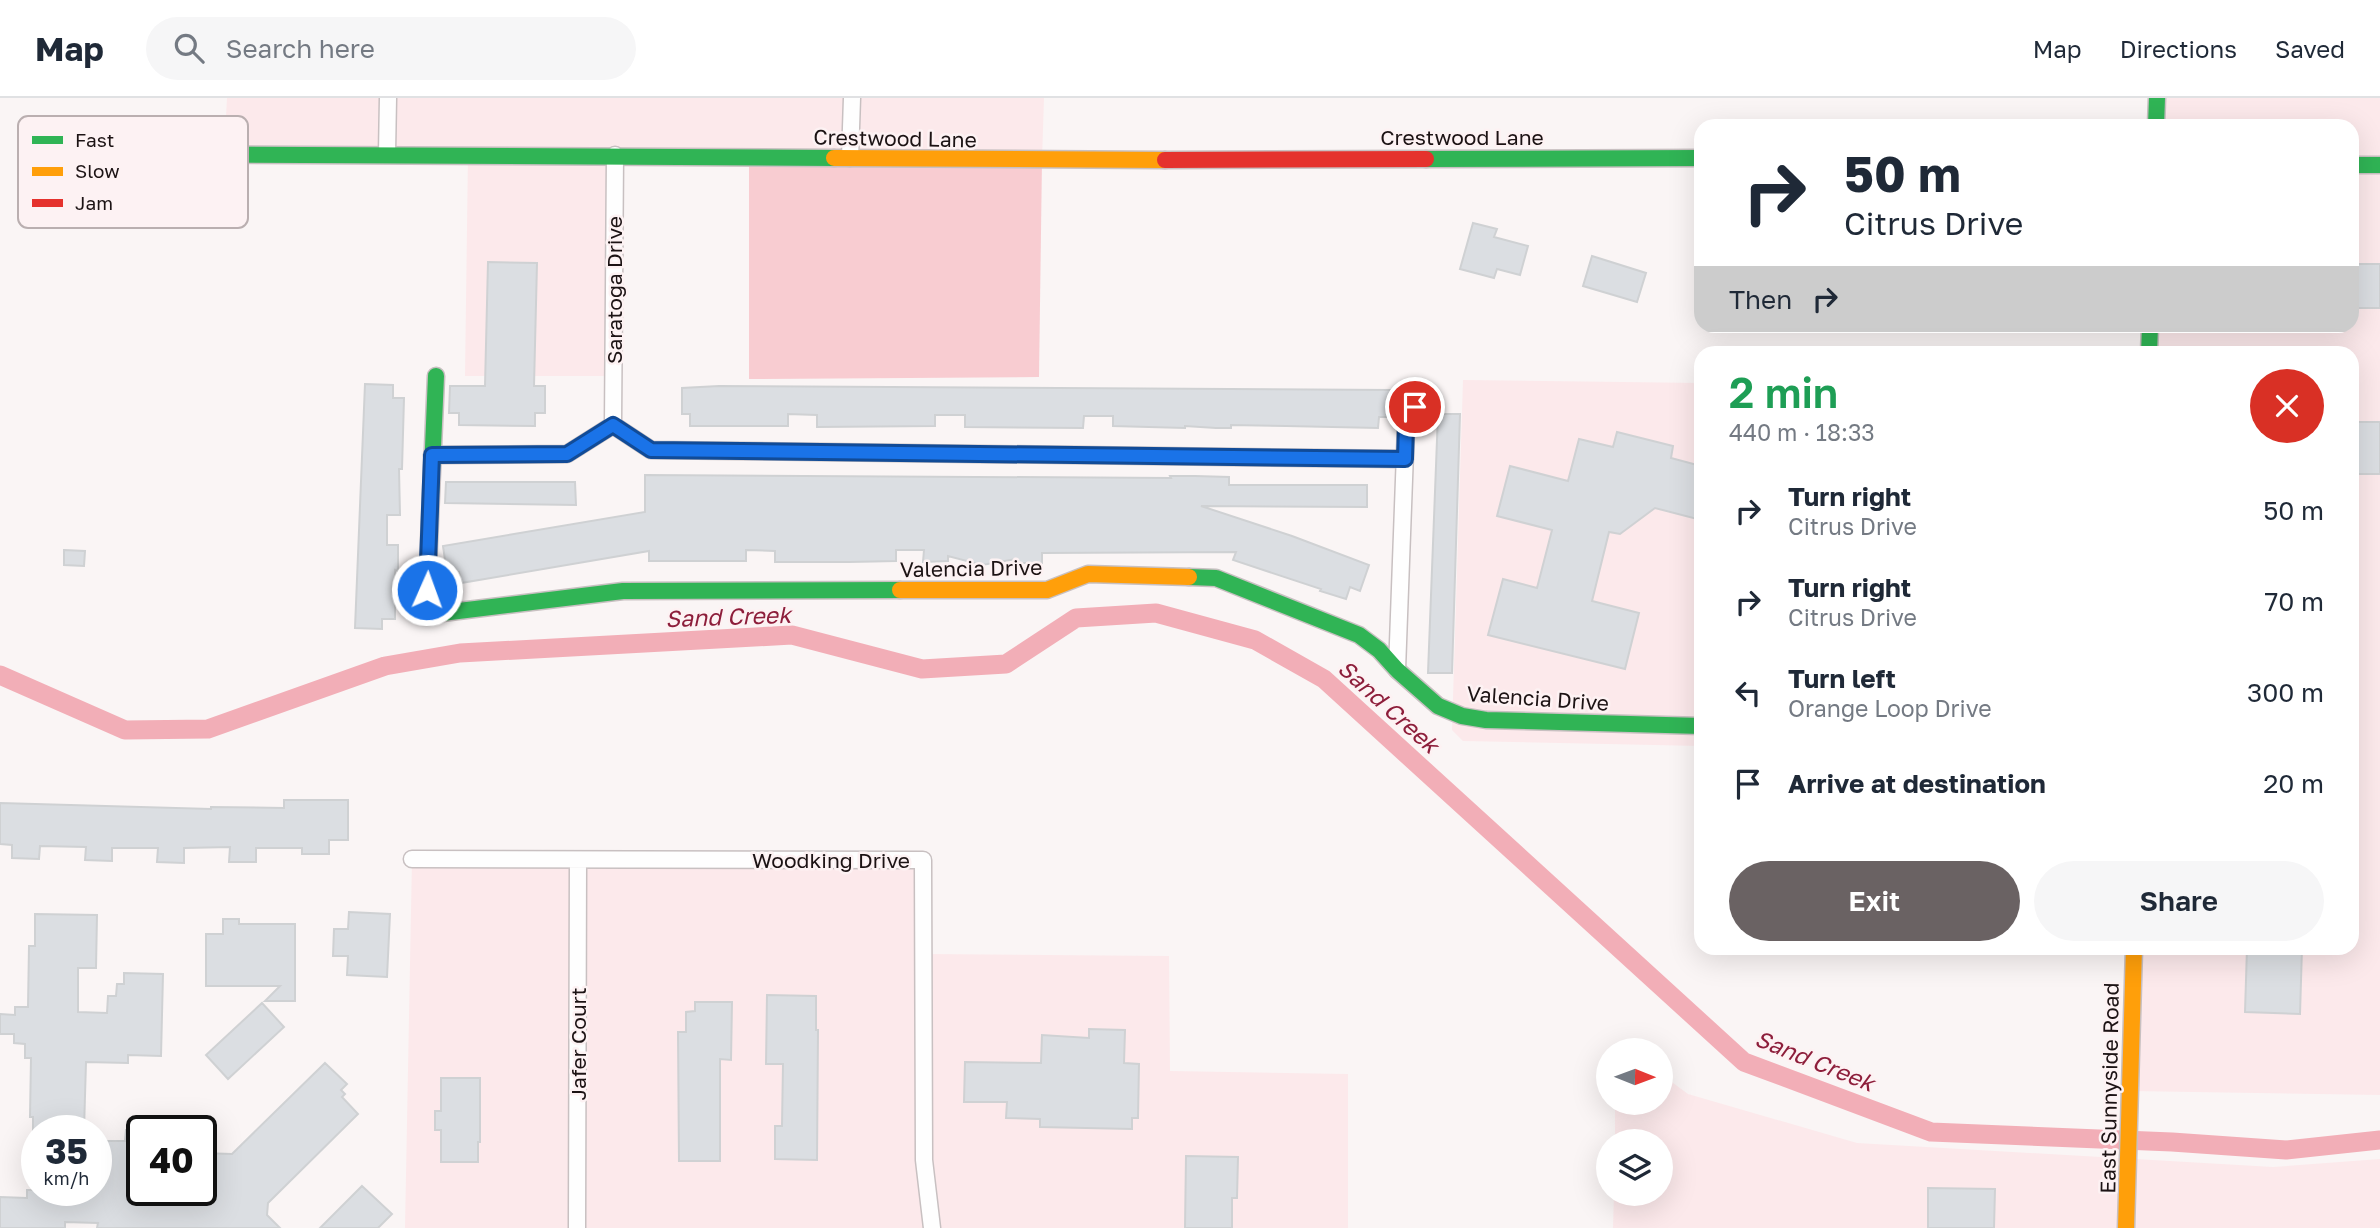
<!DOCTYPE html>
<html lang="en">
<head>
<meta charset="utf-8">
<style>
	:root { --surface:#fff; --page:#f6f6f7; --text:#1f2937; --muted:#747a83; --line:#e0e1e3; --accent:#6a6263 }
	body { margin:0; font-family:"Golos Text",sans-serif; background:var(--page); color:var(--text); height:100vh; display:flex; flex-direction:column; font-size:26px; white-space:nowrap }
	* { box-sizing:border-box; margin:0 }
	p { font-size:23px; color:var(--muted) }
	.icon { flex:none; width:38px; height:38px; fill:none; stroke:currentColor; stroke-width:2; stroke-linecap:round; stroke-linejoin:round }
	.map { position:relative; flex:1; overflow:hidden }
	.side { position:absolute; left:1694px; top:248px; width:665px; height:609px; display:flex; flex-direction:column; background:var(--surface); border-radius:21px; box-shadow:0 7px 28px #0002 }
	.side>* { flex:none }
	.hud { position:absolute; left:1694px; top:21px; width:665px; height:214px; border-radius:21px; box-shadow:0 7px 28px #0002; background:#fff; color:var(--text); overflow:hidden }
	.needle { width:46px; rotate:91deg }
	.controls { position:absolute; left:1596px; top:940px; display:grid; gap:14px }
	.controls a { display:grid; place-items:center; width:77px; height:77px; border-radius:50%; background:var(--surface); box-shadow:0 7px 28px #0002; font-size:35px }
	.speed { position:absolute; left:21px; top:1017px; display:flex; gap:14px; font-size:35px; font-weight:700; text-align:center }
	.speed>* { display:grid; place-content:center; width:91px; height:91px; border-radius:50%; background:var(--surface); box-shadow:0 7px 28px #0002; line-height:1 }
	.speed small { font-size:18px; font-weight:400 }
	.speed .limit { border:4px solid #111; border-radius:10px; background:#fff; color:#111 }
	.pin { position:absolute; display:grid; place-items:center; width:60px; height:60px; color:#fff; margin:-30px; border:4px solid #fff; border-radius:50%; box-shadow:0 2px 7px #0007 }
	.me { position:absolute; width:77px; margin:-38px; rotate:2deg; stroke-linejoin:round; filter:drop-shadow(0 0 5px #0008) }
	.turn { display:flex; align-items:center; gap:24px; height:147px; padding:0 35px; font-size:32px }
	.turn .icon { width:91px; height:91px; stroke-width:2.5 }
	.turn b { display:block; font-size:49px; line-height:60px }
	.then { display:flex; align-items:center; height:66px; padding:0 35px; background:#0003; gap:14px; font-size:26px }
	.round { display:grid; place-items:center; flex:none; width:74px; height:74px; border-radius:37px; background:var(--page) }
	.headline { display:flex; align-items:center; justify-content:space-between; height:119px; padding:0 35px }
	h1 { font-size:42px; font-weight:600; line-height:52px; color:#1e9e55 }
	.primary-button { display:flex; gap:14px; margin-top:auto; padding:14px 35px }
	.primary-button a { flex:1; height:80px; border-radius:42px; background:var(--accent); color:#fff; font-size:28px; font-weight:600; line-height:80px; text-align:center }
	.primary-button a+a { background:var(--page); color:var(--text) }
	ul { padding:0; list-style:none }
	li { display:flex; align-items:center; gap:21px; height:91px; padding:0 35px }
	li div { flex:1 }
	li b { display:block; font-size:26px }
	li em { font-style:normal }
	header { display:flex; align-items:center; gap:42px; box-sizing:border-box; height:98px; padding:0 35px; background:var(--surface); border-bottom:2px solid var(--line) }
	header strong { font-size:33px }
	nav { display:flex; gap:38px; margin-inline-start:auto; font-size:24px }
	.search { width:490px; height:63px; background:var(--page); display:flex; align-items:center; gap:18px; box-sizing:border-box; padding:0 24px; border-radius:38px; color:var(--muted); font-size:26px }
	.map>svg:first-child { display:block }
	.built { fill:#fce9eb }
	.green { fill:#f8ccd1 }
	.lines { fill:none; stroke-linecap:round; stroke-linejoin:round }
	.canal { stroke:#f2aeb7; stroke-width:19 }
	.building { fill:#dbdee2; stroke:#cfd1d3; stroke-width:2 }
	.street-casing { stroke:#c8c0c1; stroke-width:19 }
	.fast-casing { stroke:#c8c0c1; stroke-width:19 }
	.slow-casing { stroke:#c8c0c1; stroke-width:19 }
	.jam-casing { stroke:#c8c0c1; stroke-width:19 }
	.street { stroke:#fefefe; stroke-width:16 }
	.fast { stroke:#30b455; stroke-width:16 }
	.slow { stroke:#ff9f0a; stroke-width:16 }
	.jam { stroke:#e5322d; stroke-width:16 }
	.route-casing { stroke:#114b97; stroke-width:18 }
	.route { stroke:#1a73e8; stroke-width:12 }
	.labels { text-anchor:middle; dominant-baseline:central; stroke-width:5; stroke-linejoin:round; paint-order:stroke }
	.street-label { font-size:21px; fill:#1c1314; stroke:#fdf2f3 }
	.water-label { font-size:23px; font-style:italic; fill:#8d1e3b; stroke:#fdf2f3 }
	.key { fill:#fdf2f3; stroke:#baafb0; stroke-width:2 }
	.key-label { font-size:19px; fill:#1c1314 }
</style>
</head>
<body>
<header>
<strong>Map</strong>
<div class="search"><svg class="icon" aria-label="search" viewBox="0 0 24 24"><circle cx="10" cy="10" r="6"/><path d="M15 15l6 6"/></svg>Search here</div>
<nav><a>Map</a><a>Directions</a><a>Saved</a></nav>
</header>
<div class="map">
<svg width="2380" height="1130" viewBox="0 0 2380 1130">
	<rect width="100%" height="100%" fill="#faf5f5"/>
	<!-- built -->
	<path class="built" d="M 227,0 L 1044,0 L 1042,62 L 615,57 L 613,278 L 465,278 L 468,56 L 224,55 Z
		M 2157,0 L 2380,0 L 2380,67 L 2352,67 L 2352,28 L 2156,28 Z
		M 2352,69 L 2380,69 L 2380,997 L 2130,993 L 2133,851 L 2352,850 L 2352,256 L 2149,255 L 2150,228 L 2352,228 Z
		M 1463,282 L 1701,285 L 1701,648 L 1463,643 L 1452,632 Z
		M 412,761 L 923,762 L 924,856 L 1169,858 L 1170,973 L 1348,976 L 1348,1130 L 405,1130 Z
		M 1661,976 L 1688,996 L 1857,1045 L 2273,1069 L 2380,1061 L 2380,1130 L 1613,1130 L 1614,1096 L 1661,1096 L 1661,1043 L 1615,1043 L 1615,1005 L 1661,1004 Z"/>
	<!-- green -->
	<path class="green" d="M 749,59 L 1042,62 L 1039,279 L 749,281 Z"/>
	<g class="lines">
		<!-- canal -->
		<path class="canal" d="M 0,577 L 125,632 L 208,631 L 385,568 L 460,555 L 792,537 L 922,571 L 1006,566 L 1076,520 L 1156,515 L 1255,542 L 1324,581 L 1744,964 L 1931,1034 L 2172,1044 L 2286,1052 L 2380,1042"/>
	</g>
	<!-- building -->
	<path class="building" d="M 1473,125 L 1497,131 L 1494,139 L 1528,148 L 1520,177 L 1497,171 L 1494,180 L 1460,171 Z
		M 1592,158 L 1646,175 L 1637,204 L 1583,188 Z
		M 488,164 L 537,165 L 534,288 L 545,288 L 545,315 L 535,315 L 535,328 L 459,327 L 459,315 L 449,315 L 450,288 L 485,288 Z
		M 2352,166 L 2380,166 L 2380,210 L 2352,210 Z
		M 365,286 L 393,287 L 393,300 L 404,300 L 402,371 L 399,371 L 400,417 L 387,417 L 387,447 L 398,447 L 398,473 L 395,472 L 395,521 L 382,521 L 382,531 L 355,530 Z
		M 719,288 L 1392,292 L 1392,319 L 1379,319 L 1378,330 L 1286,328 L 1231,327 L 1231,330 L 1216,330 L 1185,328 L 1185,330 L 1113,328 L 1113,318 L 1084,318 L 1083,330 L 965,329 L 965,317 L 935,317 L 935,328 L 817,329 L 817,317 L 788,316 L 788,328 L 690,328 L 690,316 L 682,316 L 682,290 Z
		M 1438,316 L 1460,316 L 1452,575 L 1428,575 Z
		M 2352,324 L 2380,324 L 2380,376 L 2352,376 Z
		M 1617,334 L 1673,348 L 1671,360 L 1701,368 L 1701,422 L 1655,410 L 1620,436 L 1609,434 L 1592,503 L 1639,515 L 1625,571 L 1488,537 L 1503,481 L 1537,490 L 1552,432 L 1497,418 L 1510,368 L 1568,383 L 1579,341 L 1613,349 Z
		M 645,377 L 1171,380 L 1170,378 L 1195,378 L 1229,379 L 1229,387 L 1367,387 L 1367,409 L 1201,408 L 1292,438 L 1369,467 L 1360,493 L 1350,489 L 1346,501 L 1320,493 L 1321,491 L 1233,462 L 1236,454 L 1042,455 L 1042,465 L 1015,465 L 1016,461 L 982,467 L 948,458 L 948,463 L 923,464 L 924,452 L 896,452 L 896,463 L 849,464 L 775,464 L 775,453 L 746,452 L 746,463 L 649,463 L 649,453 L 461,485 L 459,474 L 447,476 L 443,448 L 645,414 Z
		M 446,384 L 575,384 L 576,407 L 445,405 Z
		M 64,452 L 85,453 L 84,468 L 64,467 Z
		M 284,702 L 348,702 L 348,742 L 329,742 L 329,756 L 302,756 L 302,750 L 256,750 L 256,764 L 229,764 L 230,749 L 184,750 L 184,765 L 157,764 L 158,750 L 112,750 L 112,763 L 85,762 L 86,749 L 40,748 L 39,761 L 12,760 L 12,747 L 0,746 L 0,705 L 211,711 L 211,709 L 284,710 Z
		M 349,814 L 390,816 L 387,879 L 347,877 L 348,858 L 333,858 L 334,831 L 348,831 Z
		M 35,816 L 97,817 L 96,870 L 78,870 L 78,914 L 107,915 L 108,898 L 116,898 L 117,886 L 124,886 L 124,875 L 163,876 L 161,958 L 128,957 L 128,965 L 86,964 L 84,1032 L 33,1032 L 33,1019 L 30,1019 L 31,960 L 25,960 L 25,946 L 14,945 L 14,936 L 0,936 L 0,916 L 15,917 L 15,909 L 28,909 L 29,848 L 35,848 Z
		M 223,821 L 239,821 L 239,826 L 295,826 L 295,903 L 265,903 L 280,888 L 206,888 L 206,836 L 223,836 Z
		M 2247,850 L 2302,850 L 2300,916 L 2245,914 Z
		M 767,897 L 816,898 L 816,932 L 818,932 L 817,1062 L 775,1061 L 775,1028 L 782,1028 L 783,966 L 766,966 Z
		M 695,904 L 732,904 L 731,962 L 720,961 L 720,1063 L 679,1063 L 678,934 L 686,934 L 686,914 L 695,913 Z
		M 262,905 L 284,929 L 228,981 L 206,957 Z
		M 1089,931 L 1125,932 L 1124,965 L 1139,966 L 1138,1020 L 1132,1020 L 1132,1031 L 1040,1029 L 1040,1021 L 1006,1020 L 1007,1004 L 964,1004 L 965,964 L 1041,965 L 1042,937 L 1089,940 Z
		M 325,965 L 347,986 L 341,992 L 345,996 L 342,999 L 358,1016 L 268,1105 L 267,1117 L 280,1130 L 97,1130 L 98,1125 L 65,1124 L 65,1130 L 0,1130 L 0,1099 L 27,1100 L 27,1092 L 96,1092 L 96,1043 L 125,1043 L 126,1032 L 142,1033 L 142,1092 L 201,1092 L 201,1055 L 232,1056 Z
		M 441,980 L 480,980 L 480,1044 L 478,1044 L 478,1064 L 441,1064 L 441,1032 L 435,1032 L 435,1013 L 441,1013 Z
		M 1186,1058 L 1238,1059 L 1237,1100 L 1232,1100 L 1232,1130 L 1185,1130 Z
		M 362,1088 L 392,1116 L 378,1130 L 320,1130 Z
		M 1928,1090 L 1995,1091 L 1994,1130 L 1928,1130 Z"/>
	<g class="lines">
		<!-- street casing -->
		<g class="street-casing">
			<path id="street" d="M 387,55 L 388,0
				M 850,60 L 852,0
				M 613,327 L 615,57
				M 432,357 L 567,356 L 613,327 L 651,352 L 1405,361
				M 1397,572 L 1406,327 L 1415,309
				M 412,761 L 923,762 L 924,1062 L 932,1130
				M 577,1130 L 578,762"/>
		</g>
		<!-- fast casing -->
		<g class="fast-casing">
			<path id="fast" d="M 2156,28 L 2157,0
				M 1426,61 L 1701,60
				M 2352,67 L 2380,67
				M 91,72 L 145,56 L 834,60
				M 2149,256 L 2150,228
				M 436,278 L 427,492 L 435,508 L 442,515 L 623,493 L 900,492
				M 1189,479 L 1216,480 L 1359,537 L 1379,552 L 1397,572 L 1438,608 L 1462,618 L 1486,622 L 1701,628"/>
		</g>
		<!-- slow casing -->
		<g class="slow-casing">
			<path id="slow" d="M 834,60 L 1165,62
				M 900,492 L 1047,492 L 1088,476 L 1189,479
				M 2126,1130 L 2134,850"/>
		</g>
		<!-- jam casing -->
		<g class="jam-casing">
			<path id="jam" d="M 1165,62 L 1426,61"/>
		</g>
		<!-- street -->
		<use href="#street" class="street"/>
		<!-- fast -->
		<use href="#fast" class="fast"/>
		<!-- slow -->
		<use href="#slow" class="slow"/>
		<!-- jam -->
		<use href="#jam" class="jam"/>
	</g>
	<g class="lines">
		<!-- route casing -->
		<g class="route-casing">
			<path id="route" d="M 427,492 L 432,357 L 567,356 L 613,327 L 651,352 L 1405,361 L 1406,327 L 1415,309"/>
		</g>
		<!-- route -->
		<use href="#route" class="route"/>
	</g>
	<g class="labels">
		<!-- street labels -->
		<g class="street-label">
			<text x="1462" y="39">Crestwood Lane</text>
			<text transform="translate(895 40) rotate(1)">Crestwood Lane</text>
			<text transform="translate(614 192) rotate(-90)">Saratoga Drive</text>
			<text transform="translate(971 470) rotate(-1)">Valencia Drive</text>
			<text transform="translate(1538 600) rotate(4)">Valencia Drive</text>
			<text x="831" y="762">Woodking Drive</text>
			<text transform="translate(578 946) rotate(-90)">Jafer Court</text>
			<text transform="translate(2109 990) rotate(-89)">East Sunnyside Road</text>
		</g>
		<!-- water labels -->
		<g class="water-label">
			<text transform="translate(728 518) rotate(-2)">Sand Creek</text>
			<text transform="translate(1389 608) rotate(42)">Sand Creek</text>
			<text transform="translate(1815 962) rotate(22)">Sand Creek</text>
		</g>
	</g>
	<!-- legend -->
	<rect x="18" y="18" width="230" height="112" rx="10" class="key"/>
	<rect x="32" y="38" width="31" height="8" fill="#30b455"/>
	<rect x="32" y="69" width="31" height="9" fill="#ff9f0a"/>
	<rect x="32" y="101" width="31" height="8" fill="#e5322d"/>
	<g class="key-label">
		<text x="75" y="49">Fast</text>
		<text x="75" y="80">Slow</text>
		<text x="75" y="112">Jam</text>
	</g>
</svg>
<div class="controls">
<a><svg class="needle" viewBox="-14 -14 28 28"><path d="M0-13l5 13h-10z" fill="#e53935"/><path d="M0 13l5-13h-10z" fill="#747a83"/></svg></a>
<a><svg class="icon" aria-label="layers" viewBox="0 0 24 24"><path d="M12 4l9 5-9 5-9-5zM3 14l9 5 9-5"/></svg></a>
</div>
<div class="speed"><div>35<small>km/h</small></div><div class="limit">40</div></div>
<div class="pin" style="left:1415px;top:309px;background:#d93025"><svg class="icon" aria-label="arrive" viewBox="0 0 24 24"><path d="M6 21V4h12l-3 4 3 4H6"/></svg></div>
<svg class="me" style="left:427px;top:492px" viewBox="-20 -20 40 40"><circle r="17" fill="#1a73e8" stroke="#fff" stroke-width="3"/><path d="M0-11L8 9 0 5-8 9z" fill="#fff"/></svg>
<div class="hud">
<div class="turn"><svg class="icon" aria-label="right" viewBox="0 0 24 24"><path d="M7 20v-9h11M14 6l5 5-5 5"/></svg><div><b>50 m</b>Citrus Drive</div></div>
<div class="then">Then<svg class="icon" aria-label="right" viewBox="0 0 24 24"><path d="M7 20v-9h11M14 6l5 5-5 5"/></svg></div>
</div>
<section class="side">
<div class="headline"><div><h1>2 min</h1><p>440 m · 18:33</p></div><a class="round" style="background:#d93025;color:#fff"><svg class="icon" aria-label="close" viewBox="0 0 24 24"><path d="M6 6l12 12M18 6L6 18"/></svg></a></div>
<ul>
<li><svg class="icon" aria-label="right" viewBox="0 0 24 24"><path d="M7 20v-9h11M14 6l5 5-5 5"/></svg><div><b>Turn right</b><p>Citrus Drive</p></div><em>50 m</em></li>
<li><svg class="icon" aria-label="right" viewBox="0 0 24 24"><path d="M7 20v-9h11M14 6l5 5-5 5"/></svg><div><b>Turn right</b><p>Citrus Drive</p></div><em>70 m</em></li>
<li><svg class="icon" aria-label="left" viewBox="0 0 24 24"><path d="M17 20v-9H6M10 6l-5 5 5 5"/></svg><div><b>Turn left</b><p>Orange Loop Drive</p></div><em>300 m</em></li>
<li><svg class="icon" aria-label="arrive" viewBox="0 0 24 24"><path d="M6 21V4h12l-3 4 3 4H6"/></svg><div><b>Arrive at destination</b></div><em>20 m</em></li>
</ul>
<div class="primary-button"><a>Exit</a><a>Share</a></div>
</section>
</div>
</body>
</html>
